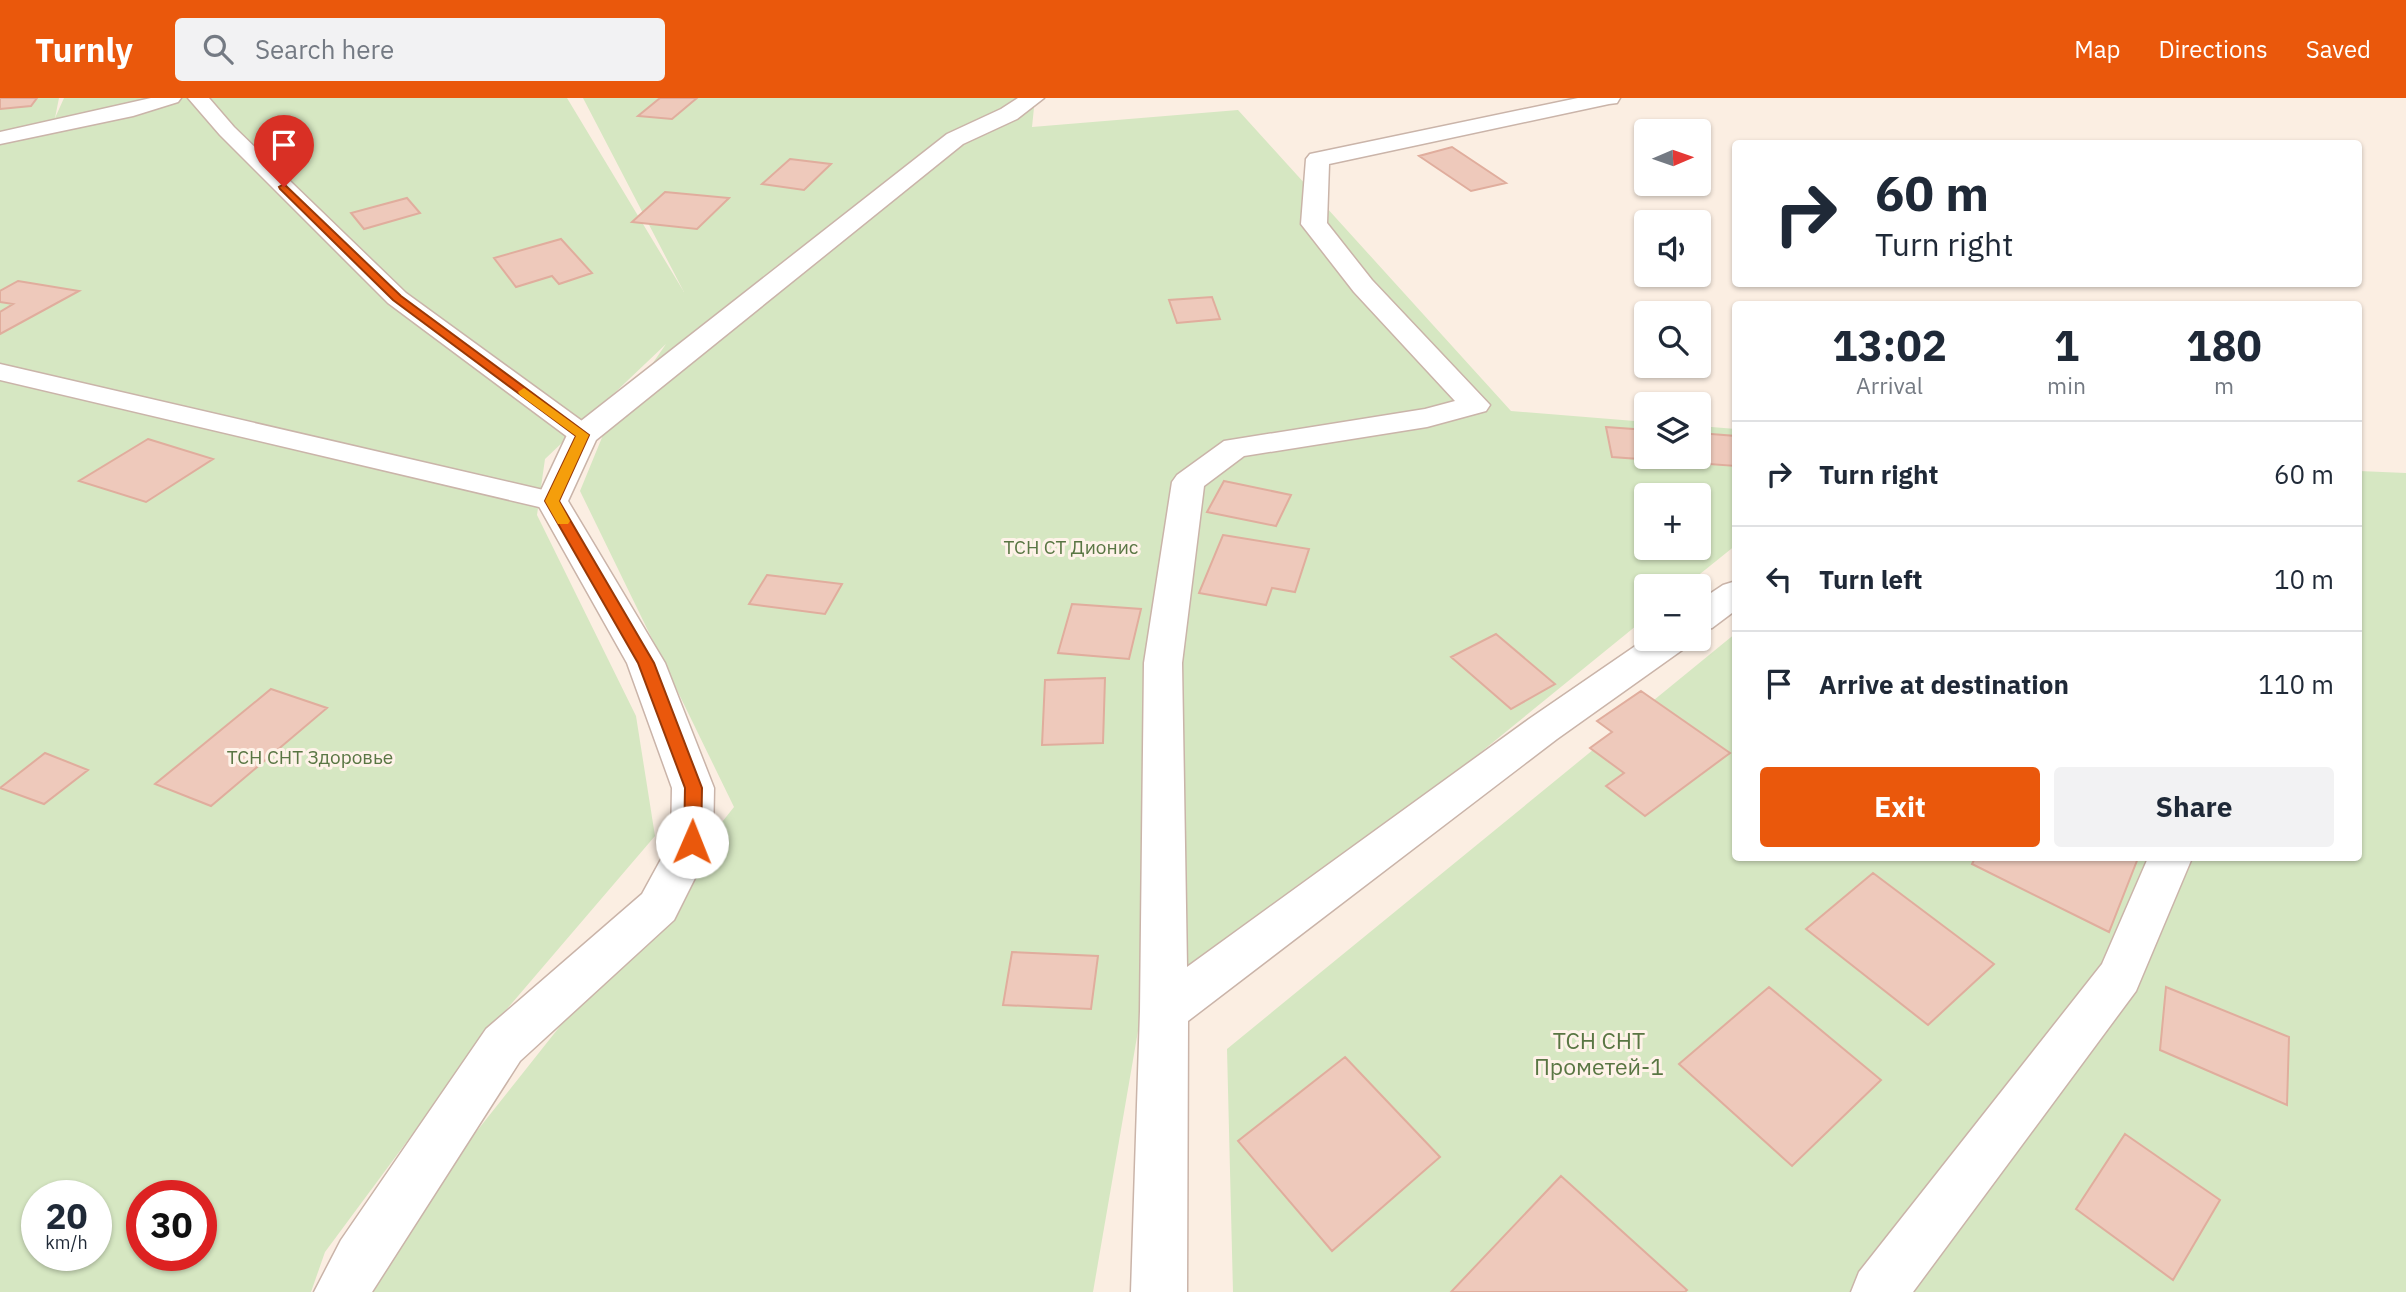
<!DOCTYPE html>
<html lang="en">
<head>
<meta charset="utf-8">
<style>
	:root { --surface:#fff; --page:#f2f2f3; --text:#1f2937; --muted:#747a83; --line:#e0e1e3; --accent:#ea580c }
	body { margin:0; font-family:"IBM Plex Sans",sans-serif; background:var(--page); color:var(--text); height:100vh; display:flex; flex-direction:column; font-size:26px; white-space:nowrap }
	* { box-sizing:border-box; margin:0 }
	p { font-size:23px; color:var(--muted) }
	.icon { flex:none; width:38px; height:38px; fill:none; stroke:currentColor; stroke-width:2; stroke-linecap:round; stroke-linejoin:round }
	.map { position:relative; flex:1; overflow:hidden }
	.drawer { position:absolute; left:1732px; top:203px; width:630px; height:560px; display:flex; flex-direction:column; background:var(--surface); border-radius:7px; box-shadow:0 2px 5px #0004 }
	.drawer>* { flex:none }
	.top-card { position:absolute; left:1732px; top:42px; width:630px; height:147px; border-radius:7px; box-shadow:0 2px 5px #0004; background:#fff; color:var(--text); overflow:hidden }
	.needle { width:46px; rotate:88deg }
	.controls { position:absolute; left:1634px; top:21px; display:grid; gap:14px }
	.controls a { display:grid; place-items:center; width:77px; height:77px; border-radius:7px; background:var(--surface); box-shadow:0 2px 5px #0004; font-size:35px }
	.speed { position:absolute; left:21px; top:1082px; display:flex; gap:14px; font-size:35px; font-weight:700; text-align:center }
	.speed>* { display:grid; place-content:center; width:91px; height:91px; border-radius:50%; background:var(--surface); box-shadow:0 2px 5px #0004; line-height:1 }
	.speed small { font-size:18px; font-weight:400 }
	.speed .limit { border:10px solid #d22; background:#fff; color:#111 }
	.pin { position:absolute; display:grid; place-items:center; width:60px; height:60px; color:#fff; margin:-72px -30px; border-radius:50% 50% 50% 0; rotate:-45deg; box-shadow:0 0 7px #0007 }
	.pin .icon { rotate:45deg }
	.me { position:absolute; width:77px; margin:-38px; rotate:1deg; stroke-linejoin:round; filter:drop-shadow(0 0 5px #0008) }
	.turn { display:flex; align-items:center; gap:24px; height:147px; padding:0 28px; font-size:32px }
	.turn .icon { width:91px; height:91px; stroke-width:2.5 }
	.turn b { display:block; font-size:49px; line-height:60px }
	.eta { display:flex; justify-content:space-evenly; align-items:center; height:119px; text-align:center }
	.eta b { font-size:42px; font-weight:700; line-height:49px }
	.button { display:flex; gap:14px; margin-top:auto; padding:14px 28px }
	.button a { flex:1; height:80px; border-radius:7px; background:var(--accent); color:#fff; font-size:28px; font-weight:700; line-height:80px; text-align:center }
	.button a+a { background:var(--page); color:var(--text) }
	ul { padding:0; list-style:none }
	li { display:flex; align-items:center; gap:21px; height:105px; padding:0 28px; border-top:2px solid var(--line) }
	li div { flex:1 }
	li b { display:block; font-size:26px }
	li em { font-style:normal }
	header { display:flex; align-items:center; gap:42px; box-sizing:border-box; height:98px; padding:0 35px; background:var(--accent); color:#fff }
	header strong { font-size:33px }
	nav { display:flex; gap:38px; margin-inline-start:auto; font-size:24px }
	.search { width:490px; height:63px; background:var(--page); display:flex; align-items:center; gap:18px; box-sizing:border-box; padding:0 24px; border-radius:7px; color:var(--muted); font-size:26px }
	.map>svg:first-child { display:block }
	.green { fill:#d6e7c2; fill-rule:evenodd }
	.building { fill:#eec9bb; stroke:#e0ad9d; stroke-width:2 }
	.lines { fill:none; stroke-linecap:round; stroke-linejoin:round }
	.service-casing { stroke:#cab4a9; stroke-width:3 }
	.minor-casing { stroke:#cab4a9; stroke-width:3 }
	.service { fill:#fff; fill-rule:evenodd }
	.minor { fill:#fff; fill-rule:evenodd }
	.route { fill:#ea580c; stroke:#983908; stroke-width:2 }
	.slow { fill:#f59e0b }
	.labels { text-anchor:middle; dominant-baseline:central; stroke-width:6; stroke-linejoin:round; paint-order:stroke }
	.park-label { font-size:19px; fill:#597643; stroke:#fef2e8 }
	.near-park-label { font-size:23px; fill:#597643; stroke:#fef2e8 }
</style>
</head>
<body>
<header>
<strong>Turnly</strong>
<div class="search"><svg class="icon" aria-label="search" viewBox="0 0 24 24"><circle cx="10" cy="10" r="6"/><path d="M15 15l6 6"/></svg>Search here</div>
<nav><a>Map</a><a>Directions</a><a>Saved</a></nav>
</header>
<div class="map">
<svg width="2406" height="1194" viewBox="0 0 2406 1194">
	<rect width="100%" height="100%" fill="#fbeee2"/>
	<!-- green -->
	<path class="green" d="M 0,0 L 59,0 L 55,20 L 64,0 L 567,0 L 684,194 L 583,0 L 1035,0 L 1032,29 L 1238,12 L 1511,313 L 1647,324 L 1647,359 L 1699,359 L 1699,328 L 1736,331 L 1736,447 L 1685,488 L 1647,488 L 1647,519 L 1138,933 L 1093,1194 L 349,1194 L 734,709 L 580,393 L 603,337 L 666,246 L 545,361 L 537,417 L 636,618 L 655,738 L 494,926 L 325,1154 L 311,1194 L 0,1194 ZM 1647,397 L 1699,397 L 1699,450 L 1647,450 ZM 37,1097 L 96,1097 L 96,1157 L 37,1157 ZM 142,1097 L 201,1097 L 201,1157 L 142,1157 Z
		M 2359,373 L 2406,375 L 2406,1194 L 1233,1194 L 1227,951 L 1736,535 L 1736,760 L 2359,760 Z"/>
	<!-- building -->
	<path class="building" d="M 0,0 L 37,0 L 31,8 L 0,11 Z
		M 660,0 L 697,0 L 672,21 L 638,18 Z
		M 1452,49 L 1506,85 L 1471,93 L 1419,58 Z
		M 790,61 L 831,66 L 804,92 L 762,86 Z
		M 665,94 L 729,100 L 697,131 L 632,124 Z
		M 407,100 L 420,115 L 364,131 L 351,115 Z
		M 561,141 L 592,175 L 559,186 L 552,178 L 516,189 L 494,160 Z
		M 18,183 L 79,193 L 0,236 L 0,214 L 13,206 L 0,204 L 0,193 Z
		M 1212,199 L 1220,221 L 1177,225 L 1169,202 Z
		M 1606,329 L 1647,332 L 1647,359 L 1699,359 L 1699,335 L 1736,338 L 1736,368 L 1612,359 Z
		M 148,341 L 213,361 L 146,404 L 79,383 Z
		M 1224,383 L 1291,397 L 1276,428 L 1207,414 Z
		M 1223,437 L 1309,451 L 1295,494 L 1272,490 L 1266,507 L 1199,495 Z
		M 767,477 L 842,486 L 825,516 L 749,506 Z
		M 1072,506 L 1141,511 L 1129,561 L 1058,555 Z
		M 1496,536 L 1555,586 L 1511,611 L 1451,559 Z
		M 1105,580 L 1103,645 L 1042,647 L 1045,582 Z
		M 271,591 L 327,610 L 211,708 L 155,686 Z
		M 1641,593 L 1730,655 L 1645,718 L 1606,688 L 1624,675 L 1590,650 L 1612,634 L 1597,623 Z
		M 45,655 L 88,672 L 44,706 L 0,690 Z
		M 1975,760 L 2138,760 L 2109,834 L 1972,766 Z
		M 1873,775 L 1994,866 L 1928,927 L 1806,831 Z
		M 1012,854 L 1098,858 L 1091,911 L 1003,907 Z
		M 1769,889 L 1881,982 L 1792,1068 L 1679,966 Z
		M 2166,889 L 2289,939 L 2287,1007 L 2160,952 Z
		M 1345,959 L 1440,1059 L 1332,1153 L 1238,1043 Z
		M 2125,1036 L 2220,1102 L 2173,1182 L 2076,1111 Z
		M 1561,1078 L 1687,1192 L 1685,1194 L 1451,1194 Z"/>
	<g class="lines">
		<!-- service casing -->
		<g class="service-casing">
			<path id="service" d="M 151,0 L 181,0 L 178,4 L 133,18 L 0,46 L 0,34 Z
				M 188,0 L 209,0 L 234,29 L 406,195 L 593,331 L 597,337 L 593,343 L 583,345 L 573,343 L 388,205 L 220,37 Z
				M 0,266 L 552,394 L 563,396 L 567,403 L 563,410 L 552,412 L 0,282 Z"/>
		</g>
		<!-- minor casing -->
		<g class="minor-casing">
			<path id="minor" d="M 1018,0 L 1044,0 L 1017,21 L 963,46 L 596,342 L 568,403 L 665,565 L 714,690 L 713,744 L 674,822 L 520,963 L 372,1194 L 314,1194 L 341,1142 L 486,931 L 642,796 L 671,743 L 672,690 L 627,565 L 536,403 L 567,337 L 572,330 L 947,36 L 1001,11 Z
				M 1578,0 L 1620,0 L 1617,5 L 1609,6 L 1329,66 L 1327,125 L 1372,182 L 1490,307 L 1486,313 L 1427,329 L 1244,358 L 1204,388 L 1182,565 L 1187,869 L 1529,621 L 1647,540 L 1690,541 L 1685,550 L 1557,641 L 1188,923 L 1187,1194 L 1131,1194 L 1140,913 L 1144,565 L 1172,384 L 1177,377 L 1224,343 L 1425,311 L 1455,303 L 1354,194 L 1301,126 L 1306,61 L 1310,56 Z
				M 1736,483 L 1736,512 L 1712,530 L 1699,533 L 1699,503 L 1723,487 Z
				M 2148,760 L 2192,760 L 2136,893 L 1913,1194 L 1851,1194 L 1859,1174 L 2102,866 Z"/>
		</g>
		<!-- service -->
		<use href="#service" class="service"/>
		<!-- minor -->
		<use href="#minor" class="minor"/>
	</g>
	<!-- route -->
	<path class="route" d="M 284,86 L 401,198 L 589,337 L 559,403 L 654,565 L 702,690 L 701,744 L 699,749 L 686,749 L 684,744 L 685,690 L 638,565 L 545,403 L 576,338 L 393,202 L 280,91 L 279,89 Z"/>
	<!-- slow -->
	<path class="slow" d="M 524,290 L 589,337 L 559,403 L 570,423 L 568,426 L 558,426 L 545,403 L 576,338 L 520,297 L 518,294 Z"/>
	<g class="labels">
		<!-- park labels -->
		<g class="park-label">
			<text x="1071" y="449">ТСН СТ Дионис</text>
			<text x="310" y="659">ТСН СНТ Здоровье</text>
		</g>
		<!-- near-park labels -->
		<g class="near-park-label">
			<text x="1599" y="942">ТСН СНТ<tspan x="1599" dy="26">Прометей-1</tspan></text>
		</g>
	</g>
</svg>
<div class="controls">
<a><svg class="needle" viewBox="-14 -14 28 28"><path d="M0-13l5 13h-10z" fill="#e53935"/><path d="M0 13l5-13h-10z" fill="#747a83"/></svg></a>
<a><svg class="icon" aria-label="sound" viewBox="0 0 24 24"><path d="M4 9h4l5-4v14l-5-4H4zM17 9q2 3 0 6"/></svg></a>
<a><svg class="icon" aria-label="search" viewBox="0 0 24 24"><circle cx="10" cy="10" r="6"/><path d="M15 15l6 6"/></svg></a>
<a><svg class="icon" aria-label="layers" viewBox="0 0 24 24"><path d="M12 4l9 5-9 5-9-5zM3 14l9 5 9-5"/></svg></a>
<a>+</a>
<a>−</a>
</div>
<div class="speed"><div>20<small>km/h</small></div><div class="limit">30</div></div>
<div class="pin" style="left:284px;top:89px;background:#d93025"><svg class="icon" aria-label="arrive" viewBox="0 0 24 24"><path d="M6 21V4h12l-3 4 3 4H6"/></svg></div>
<svg class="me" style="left:692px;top:744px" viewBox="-20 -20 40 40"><circle r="19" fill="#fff"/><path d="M0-13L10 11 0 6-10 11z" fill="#ea580c"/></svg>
<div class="top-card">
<div class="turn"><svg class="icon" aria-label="right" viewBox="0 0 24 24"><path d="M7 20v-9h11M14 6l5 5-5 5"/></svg><div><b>60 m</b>Turn right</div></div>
</div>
<section class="drawer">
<div class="eta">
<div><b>13:02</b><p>Arrival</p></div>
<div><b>1</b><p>min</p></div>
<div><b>180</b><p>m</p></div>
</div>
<ul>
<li><svg class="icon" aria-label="right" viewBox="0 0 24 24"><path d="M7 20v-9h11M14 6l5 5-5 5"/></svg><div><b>Turn right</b></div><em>60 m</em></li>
<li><svg class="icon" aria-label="left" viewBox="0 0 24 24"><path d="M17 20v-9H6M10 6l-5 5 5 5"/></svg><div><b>Turn left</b></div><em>10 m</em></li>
<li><svg class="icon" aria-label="arrive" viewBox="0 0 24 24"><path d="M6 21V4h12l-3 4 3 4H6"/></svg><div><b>Arrive at destination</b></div><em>110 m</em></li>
</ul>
<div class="button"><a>Exit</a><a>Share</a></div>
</section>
</div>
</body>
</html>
